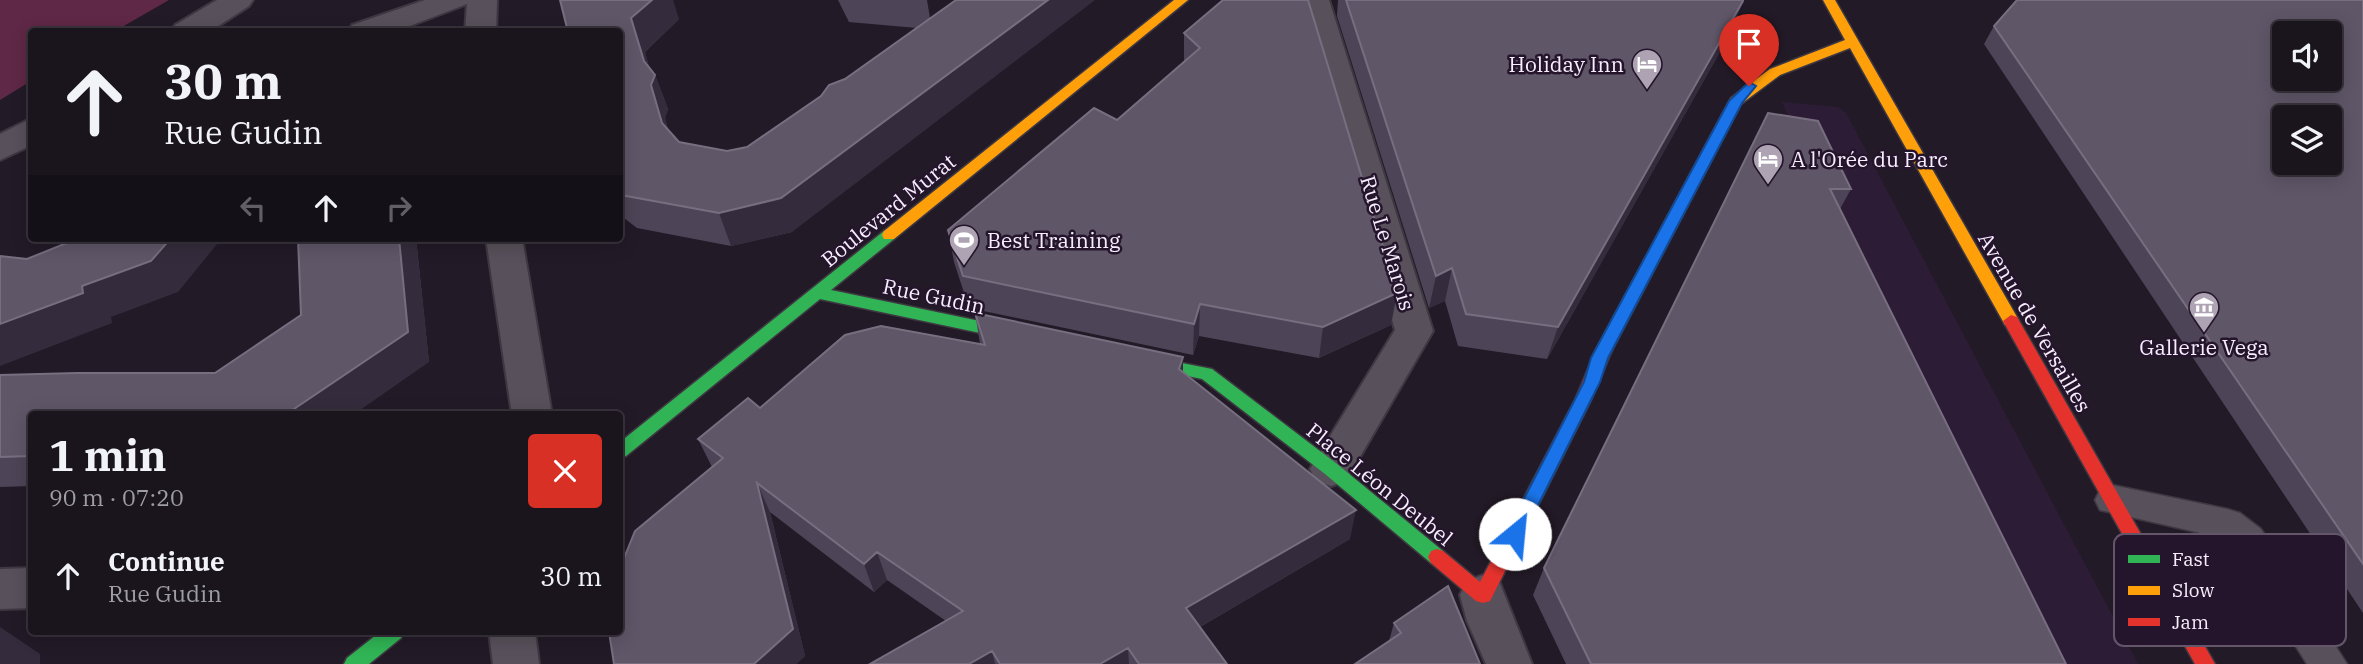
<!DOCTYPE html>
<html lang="en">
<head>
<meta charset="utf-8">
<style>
	:root { --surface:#1a141d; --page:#27212a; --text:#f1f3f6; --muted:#9f9ea4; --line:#38333b }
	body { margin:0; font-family:"IBM Plex Serif",serif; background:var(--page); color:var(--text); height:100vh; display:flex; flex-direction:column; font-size:26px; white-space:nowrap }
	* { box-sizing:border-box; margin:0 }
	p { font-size:23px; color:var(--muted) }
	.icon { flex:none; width:38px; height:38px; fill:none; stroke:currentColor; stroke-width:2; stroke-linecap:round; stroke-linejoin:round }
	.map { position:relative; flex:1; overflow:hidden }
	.details { position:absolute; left:28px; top:411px; width:595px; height:224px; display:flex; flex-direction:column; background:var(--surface); border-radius:7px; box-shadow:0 4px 18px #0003,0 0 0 2px var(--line) }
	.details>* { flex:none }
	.banner { position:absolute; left:28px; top:28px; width:595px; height:214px; border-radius:7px; box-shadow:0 4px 18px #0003,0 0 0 2px var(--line); background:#1a141d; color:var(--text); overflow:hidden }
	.buttons { position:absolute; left:2272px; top:21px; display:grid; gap:14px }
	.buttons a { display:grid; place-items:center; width:70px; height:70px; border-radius:7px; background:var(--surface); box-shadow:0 4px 18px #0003,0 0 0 2px var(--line); font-size:35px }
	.pin { position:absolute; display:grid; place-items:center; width:60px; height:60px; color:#fff; margin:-72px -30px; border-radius:50% 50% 50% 0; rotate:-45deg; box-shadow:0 0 7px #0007 }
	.pin .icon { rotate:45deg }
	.me { position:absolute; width:77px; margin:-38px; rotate:28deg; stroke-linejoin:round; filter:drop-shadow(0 0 5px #0008) }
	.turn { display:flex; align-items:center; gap:24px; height:147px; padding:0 21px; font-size:32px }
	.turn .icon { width:91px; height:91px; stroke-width:2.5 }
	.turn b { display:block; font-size:49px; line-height:60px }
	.lanes { display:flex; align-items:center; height:66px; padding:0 21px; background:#0003; justify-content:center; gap:35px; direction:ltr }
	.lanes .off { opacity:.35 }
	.round { display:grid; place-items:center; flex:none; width:74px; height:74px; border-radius:7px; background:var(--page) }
	.headline { display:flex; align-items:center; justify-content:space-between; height:119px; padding:0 21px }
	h1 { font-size:42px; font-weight:800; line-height:52px }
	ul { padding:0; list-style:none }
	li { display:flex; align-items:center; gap:21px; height:91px; padding:0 21px }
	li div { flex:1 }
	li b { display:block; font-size:26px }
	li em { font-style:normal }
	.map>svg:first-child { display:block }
	.built { fill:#2d1c36 }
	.green { fill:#5f2846 }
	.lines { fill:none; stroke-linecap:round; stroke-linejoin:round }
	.lane-casing { stroke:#3e3842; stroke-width:3 }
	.street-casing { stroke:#3e3842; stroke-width:4 }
	.fast-casing { stroke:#3e3842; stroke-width:3 }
	.slow-casing { stroke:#3e3842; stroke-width:3 }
	.jam-casing { stroke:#3e3842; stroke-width:3 }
	.lane { fill:#58515b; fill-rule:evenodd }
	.street { fill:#58515b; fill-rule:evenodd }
	.fast { fill:#30b455; fill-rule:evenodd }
	.slow { fill:#ff9f0a; fill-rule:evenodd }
	.jam { fill:#e5322d; fill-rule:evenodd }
	.wall { fill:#4d4557 }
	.shaded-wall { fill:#342c3c }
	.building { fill:#5f5768; stroke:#776e80; stroke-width:2; fill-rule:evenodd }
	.route { fill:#1a73e8; stroke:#114b97; stroke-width:2 }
	.labels { text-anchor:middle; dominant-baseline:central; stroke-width:5; stroke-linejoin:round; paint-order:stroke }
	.poi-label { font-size:21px; fill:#f7edfd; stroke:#24152c; text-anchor:start }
	.street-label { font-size:21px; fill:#f7edfd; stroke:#24152c }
	.key { fill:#24152c; stroke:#63566b; stroke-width:2 }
	.key-label { font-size:19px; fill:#f7edfd }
</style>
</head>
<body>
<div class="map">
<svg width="2363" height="664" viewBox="0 0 2363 664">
	<rect width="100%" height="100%" fill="#231a27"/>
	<!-- built -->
	<path class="built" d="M 1782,102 L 1838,107 L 1846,113 L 2138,664 L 2025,664 Z"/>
	<!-- green -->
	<path class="green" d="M 0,0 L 169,0 L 115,31 L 32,32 L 31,81 L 0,100 Z"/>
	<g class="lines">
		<!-- lane casing -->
		<g class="lane-casing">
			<path id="lane" d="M 2112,485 L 2227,509 L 2240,513 L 2261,529 L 2347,664 L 2307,664 L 2235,551 L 2218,537 L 2100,510 L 2095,500 L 2100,490 Z"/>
		</g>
		<!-- street casing -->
		<g class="street-casing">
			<path id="street" d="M 217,0 L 253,0 L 249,6 L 209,32 L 171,32 L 175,25 Z
				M 425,0 L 497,0 L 496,32 L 465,32 L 467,4 L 394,32 L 348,32 L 352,25 Z
				M 1299,0 L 1329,0 L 1433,331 L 1346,481 L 1331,486 L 1316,481 L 1310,469 L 1395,330 Z
				M 32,118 L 32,145 L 0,160 L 0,134 Z
				M 486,238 L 522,238 L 552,415 L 512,415 Z
				M 32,568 L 32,608 L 0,609 L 0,569 Z
				M 1483,575 L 1499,581 L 1532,664 L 1486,664 L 1467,621 L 1460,595 L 1467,581 Z
				M 489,632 L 535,632 L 539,664 L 493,664 Z"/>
		</g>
		<!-- fast casing -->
		<g class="fast-casing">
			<path id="fast" d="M 889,230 L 896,235 L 894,239 L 831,290 L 1028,331 L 1034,333 L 1036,337 L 1034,341 L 1028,343 L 820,299 L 626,456 L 620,458 L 620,442 L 884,231 Z
				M 1131,353 L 1212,369 L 1337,464 L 1443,551 L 1446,557 L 1443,563 L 1437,565 L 1431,563 L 1325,474 L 1202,379 L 1125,363 L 1123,359 L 1125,355 Z
				M 380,632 L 403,632 L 401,638 L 369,664 L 344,664 L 347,658 Z"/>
		</g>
		<!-- slow casing -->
		<g class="slow-casing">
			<path id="slow" d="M 1174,0 L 1188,0 L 894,239 L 884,239 L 882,235 L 884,231 Z
				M 1823,0 L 1835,0 L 2017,317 L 2019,321 L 2017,325 L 2005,325 L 1850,48 L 1780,75 L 1741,104 L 1610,354 L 1598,354 L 1596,350 L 1731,98 L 1770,69 L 1845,40 Z"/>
		</g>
		<!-- jam casing -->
		<g class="jam-casing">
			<path id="jam" d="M 2011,315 L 2017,317 L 2215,664 L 2195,664 L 2003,321 Z
				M 1604,344 L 1610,346 L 1612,350 L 1591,400 L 1490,601 L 1483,603 L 1476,601 L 1431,563 L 1428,557 L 1431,551 L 1437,549 L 1443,551 L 1480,582 L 1575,400 L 1596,350 L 1598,346 Z"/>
		</g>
		<!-- lane -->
		<use href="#lane" class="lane"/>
		<!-- street -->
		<use href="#street" class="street"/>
		<!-- fast -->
		<use href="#fast" class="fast"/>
		<!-- slow -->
		<use href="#slow" class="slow"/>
		<!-- jam -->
		<use href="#jam" class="jam"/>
	</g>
	<!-- wall -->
	<path class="wall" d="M 838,0 L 927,0 L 930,18 L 792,232 L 731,246 L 637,228 L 620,215 L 620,32 L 679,19 L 645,52 L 649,67 L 655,75 L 668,109 L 665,118 L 668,130 L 679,142 L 727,151 L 747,147 L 917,28 L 849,22 Z
		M 1223,0 L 1397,293 L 1391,325 L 1319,358 L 1199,336 L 1193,355 L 969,308 L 954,262 L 948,230 L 1117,120 L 1184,62 L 1184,33 Z
		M 1338,0 L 1743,0 L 1730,34 L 1547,359 L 1458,346 L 1445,301 L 1429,308 L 1337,16 Z
		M 2363,0 L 2363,613 L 1984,44 L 1994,26 Z
		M 1768,113 L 1851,189 L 1840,209 L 2066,664 L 1566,664 L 1533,595 L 1544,568 Z
		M 296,238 L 416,238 L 429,362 L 32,415 L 32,486 L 0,487 L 0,375 L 215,373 L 301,315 L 298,240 Z
		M 975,313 L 1183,372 L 1350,539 L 1200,627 L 1227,664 L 870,664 L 946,621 L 887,580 L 874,592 L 770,512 L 805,656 L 796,664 L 614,664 L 712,467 L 698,439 L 760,408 L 980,344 Z
		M 1394,623 L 1480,664 L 1389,641 Z"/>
	<!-- shaded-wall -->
	<path class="shaded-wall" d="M 652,0 L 673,0 L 679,19 L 645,52 L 653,81 L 655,75 L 668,109 L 665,118 L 676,157 L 662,123 L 631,18 Z
		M 1048,0 L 1095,0 L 792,232 L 731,246 L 719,213 Z
		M 1743,1 L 1730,34 L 1547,359 L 1558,327 Z
		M 171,238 L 222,238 L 178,292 L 111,317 L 112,323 L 0,366 L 0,324 Z
		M 399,238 L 416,238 L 429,362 L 353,415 L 285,415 Z
		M 1452,268 L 1445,301 L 1429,308 L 1436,276 Z
		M 1397,293 L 1391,325 L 1319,358 L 1323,327 Z
		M 1200,304 L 1199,336 L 1193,355 L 1194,324 Z
		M 1183,357 L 1183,387 L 1179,369 Z
		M 757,483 L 770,512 L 805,656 L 796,664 L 754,664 Z
		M 1356,510 L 1350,539 L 1186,635 L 1186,608 Z
		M 877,552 L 887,580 L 874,592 L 864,564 Z
		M 0,627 L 40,654 L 40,664 L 0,664 Z
		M 1128,648 L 1129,664 L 1100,664 Z
		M 992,651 L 995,664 L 969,664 Z"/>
	<!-- building -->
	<path class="building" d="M 560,0 L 652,0 L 631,18 L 644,61 L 655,75 L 651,85 L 662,123 L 679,142 L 727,151 L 747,147 L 821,96 L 829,85 L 845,79 L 956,0 L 1048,0 L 781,198 L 719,213 L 621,195 L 620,193 L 620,32 L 568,32 Z
		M 1223,0 L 1308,0 L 1397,293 L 1323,327 L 1200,304 L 1194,324 L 963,276 L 948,230 L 1094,108 L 1117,120 L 1200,48 L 1184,33 Z
		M 1346,0 L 1743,0 L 1743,1 L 1558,327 L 1466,314 L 1452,268 L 1436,276 Z
		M 2017,0 L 2363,0 L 2363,564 L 1994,26 ZM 2284,33 L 2329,33 L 2329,79 L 2284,79 ZM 2284,117 L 2329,117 L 2329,163 L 2284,163 Z
		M 1768,113 L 1818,121 L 1851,189 L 1830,189 L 2066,664 L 1591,664 L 1544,568 Z
		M 79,238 L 171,238 L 151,261 L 82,286 L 83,293 L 0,324 L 0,256 L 27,259 Z
		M 298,238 L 399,238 L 408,332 L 285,415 L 32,415 L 32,456 L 0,457 L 0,375 L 77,373 L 215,373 L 301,315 Z
		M 975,313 L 1183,357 L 1179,369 L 1356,510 L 1186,608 L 1227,664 L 1139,664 L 1128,648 L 1100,664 L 1000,664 L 992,651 L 969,664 L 870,664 L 963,611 L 877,552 L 864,564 L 757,483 L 793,629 L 754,664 L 614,664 L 609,632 L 620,632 L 620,568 L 635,531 L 723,458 L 698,439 L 748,398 L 760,408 L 845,335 L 881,326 L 985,345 Z
		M 1448,586 L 1480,664 L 1355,664 L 1401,633 L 1394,623 Z"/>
	<!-- route -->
	<path class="route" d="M 1749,82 L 1756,86 L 1742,103 L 1608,358 L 1600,382 L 1521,539 L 1508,539 L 1506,534 L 1584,382 L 1591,358 L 1729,101 Z"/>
	<!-- icons -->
	<defs>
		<g id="hotel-pin" transform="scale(1.575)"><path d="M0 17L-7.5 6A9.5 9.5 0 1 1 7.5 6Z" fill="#ada3b2" stroke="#24152c"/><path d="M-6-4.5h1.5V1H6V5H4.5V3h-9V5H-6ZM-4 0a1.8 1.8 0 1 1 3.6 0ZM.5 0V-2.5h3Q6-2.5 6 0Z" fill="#fff"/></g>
		<g id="stadium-pin" transform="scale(1.575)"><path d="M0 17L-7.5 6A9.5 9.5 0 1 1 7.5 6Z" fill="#ada3b2" stroke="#24152c"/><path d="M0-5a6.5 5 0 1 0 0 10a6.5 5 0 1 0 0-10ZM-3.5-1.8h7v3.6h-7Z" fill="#fff"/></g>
		<g id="museum-pin" transform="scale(1.575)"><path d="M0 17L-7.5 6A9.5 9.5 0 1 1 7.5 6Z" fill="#ada3b2" stroke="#24152c"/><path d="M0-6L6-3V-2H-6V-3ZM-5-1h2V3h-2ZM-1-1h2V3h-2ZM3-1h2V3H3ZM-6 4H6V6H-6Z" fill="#fff"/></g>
	</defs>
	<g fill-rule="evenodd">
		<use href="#hotel-pin" x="1647" y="64"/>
		<use href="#hotel-pin" x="1768" y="159"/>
		<use href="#stadium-pin" x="964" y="240"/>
		<use href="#museum-pin" x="2204" y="307"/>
	</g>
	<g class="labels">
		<!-- poi labels -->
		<g class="poi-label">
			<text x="1624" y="64" text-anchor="end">Holiday Inn</text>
			<text x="1791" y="159">A l'Orée du Parc</text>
			<text x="987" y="240">Best Training</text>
			<text x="2204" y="347" text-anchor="middle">Gallerie Vega</text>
		</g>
		<!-- street labels -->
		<g class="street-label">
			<text transform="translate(888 210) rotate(-39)">Boulevard Murat</text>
			<text transform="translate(1388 243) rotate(73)">Rue Le Marois</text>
			<text transform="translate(934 296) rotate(12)">Rue Gudin</text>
			<text transform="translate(2035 322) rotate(60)">Avenue de Versailles</text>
			<text transform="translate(1380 484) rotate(39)">Place Léon Deubel</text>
		</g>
	</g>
	<!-- legend -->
	<rect x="2114" y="534" width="232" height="112" rx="10" class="key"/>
	<rect x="2128" y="555" width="32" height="8" fill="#30b455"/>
	<rect x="2128" y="586" width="32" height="9" fill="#ff9f0a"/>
	<rect x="2128" y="618" width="32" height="8" fill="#e5322d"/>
	<g class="key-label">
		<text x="2172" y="566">Fast</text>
		<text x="2172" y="597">Slow</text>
		<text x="2172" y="629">Jam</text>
	</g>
</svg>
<div class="buttons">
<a><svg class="icon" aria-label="sound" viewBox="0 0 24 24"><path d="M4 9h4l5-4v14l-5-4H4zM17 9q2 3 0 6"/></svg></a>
<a><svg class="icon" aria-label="layers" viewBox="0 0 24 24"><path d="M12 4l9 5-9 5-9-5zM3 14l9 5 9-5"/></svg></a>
</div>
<div class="pin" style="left:1749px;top:86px;background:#d93025"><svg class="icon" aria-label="arrive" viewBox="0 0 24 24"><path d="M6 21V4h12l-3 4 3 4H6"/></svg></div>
<svg class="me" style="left:1515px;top:534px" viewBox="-20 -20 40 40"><circle r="19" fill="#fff"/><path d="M0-13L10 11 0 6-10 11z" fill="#1a73e8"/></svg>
<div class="banner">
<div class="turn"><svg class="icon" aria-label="ahead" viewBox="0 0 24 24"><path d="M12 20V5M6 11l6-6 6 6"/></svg><div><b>30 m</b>Rue Gudin</div></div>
<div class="lanes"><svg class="icon off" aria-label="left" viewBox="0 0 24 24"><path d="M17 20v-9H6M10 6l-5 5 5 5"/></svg><svg class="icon" aria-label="ahead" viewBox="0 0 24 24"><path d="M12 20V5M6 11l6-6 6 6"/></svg><svg class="icon off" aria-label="right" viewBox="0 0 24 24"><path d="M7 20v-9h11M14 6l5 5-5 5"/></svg></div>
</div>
<section class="details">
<div class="headline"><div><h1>1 min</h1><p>90 m · 07:20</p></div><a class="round" style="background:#d93025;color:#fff"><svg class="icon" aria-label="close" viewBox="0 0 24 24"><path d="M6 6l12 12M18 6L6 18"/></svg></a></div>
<ul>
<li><svg class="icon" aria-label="ahead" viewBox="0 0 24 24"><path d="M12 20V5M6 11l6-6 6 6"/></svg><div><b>Continue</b><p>Rue Gudin</p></div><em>30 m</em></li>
</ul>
</section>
</div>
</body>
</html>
